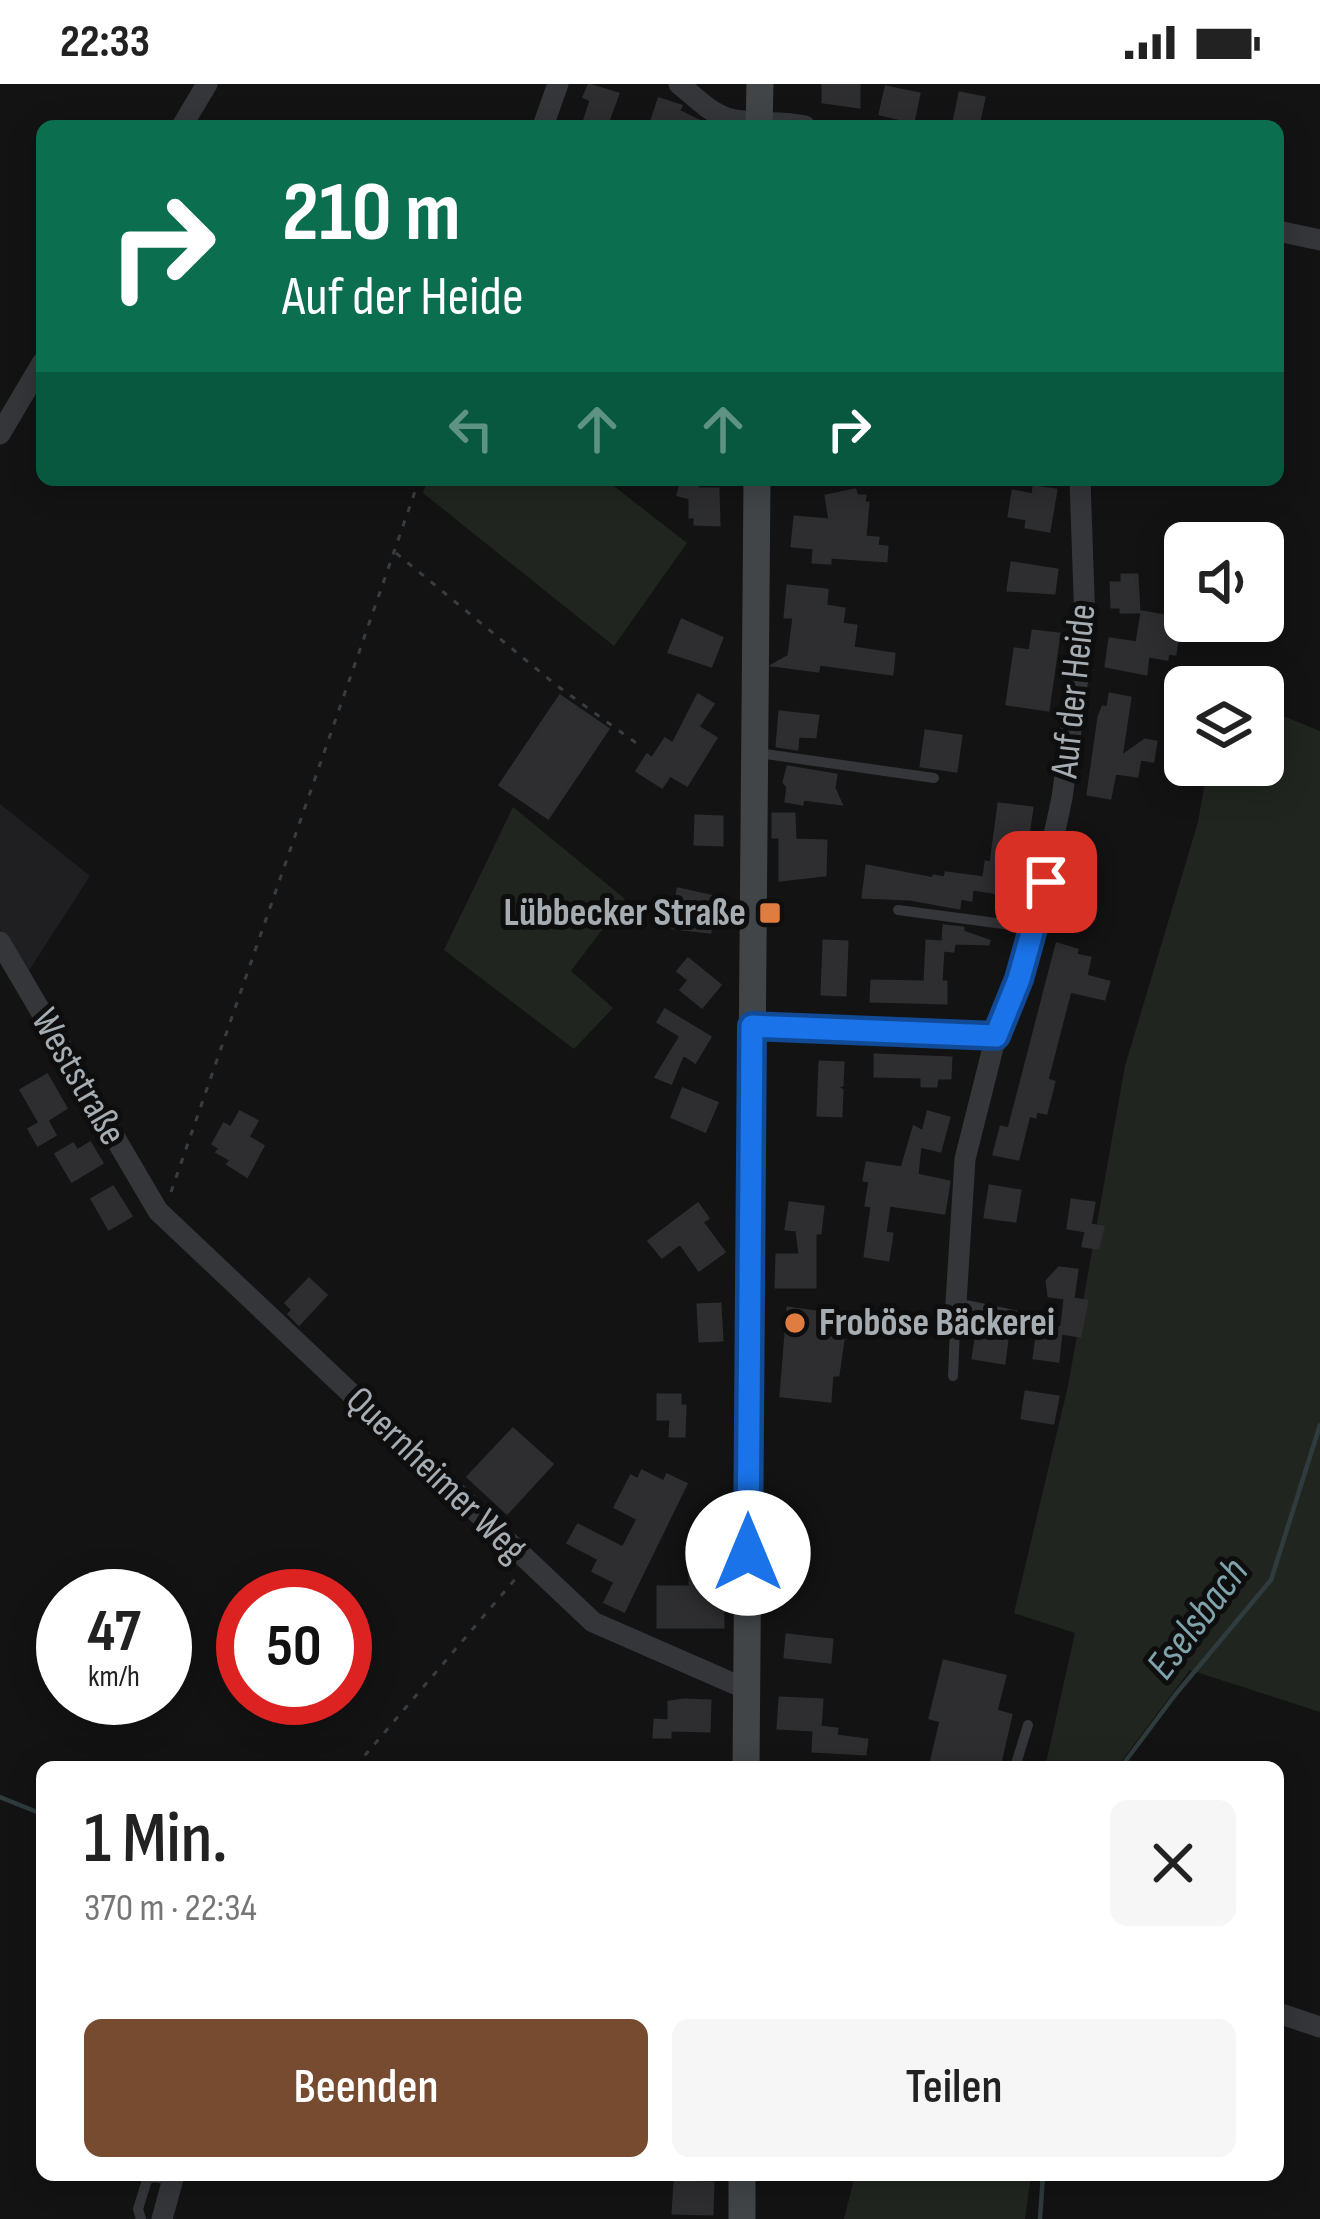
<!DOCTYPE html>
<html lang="de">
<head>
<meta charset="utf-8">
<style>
	:root { --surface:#fff; --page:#f6f6f6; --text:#222; --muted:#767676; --accent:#774b30 }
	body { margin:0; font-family:"Sofia Sans Condensed",sans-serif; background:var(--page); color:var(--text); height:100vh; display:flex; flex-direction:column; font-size:45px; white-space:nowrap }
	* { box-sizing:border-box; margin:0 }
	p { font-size:39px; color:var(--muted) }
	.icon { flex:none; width:66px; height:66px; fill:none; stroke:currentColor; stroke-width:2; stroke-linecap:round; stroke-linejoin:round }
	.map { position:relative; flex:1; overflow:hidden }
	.sheet { position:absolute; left:36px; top:1677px; width:1248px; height:420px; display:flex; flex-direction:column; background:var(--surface); border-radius:18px; box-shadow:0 6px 30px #0003 }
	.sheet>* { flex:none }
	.guide { position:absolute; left:36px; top:36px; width:1248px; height:366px; border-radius:18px; box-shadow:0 6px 30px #0003; background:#0b6e4f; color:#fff; overflow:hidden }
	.buttons { position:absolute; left:1164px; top:438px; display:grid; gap:24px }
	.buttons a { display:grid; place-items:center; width:120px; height:120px; border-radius:18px; background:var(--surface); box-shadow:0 6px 30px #0003; font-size:60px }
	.speed { position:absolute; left:36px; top:1485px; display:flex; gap:24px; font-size:60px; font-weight:700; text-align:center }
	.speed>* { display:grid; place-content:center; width:156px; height:156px; border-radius:50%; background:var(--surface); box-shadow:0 6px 30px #0003; line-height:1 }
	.speed small { font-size:30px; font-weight:400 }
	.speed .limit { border:18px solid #d22; background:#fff; color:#111 }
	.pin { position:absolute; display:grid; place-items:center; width:102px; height:102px; color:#fff; margin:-51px; border-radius:24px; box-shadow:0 6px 18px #0006 }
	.me { position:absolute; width:132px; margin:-66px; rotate:0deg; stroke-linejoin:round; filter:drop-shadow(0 0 9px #0008) }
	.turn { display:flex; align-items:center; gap:42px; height:252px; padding:0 48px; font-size:54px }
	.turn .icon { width:156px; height:156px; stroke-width:2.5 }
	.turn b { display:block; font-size:84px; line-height:102px }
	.lanes { display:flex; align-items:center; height:114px; padding:0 48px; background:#0003; justify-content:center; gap:60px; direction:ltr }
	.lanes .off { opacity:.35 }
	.round { display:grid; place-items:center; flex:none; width:126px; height:126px; border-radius:18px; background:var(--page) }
	.overview { display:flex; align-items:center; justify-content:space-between; height:204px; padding:0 48px }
	h1 { font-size:72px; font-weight:600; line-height:90px }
	.action { display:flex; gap:24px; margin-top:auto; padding:24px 48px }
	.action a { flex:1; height:138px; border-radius:18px; background:var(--accent); color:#fff; font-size:48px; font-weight:600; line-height:138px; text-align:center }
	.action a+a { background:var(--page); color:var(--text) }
	.status { display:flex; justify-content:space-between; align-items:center; height:84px; padding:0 60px; background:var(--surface); direction:ltr }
	.status svg { height:33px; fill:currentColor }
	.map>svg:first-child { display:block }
	.built { fill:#1f1f21 }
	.green { fill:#20261f }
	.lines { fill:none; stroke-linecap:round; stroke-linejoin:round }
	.stream { stroke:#2f3b3d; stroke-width:4.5 }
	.building { fill:#2e2e30; stroke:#2d2e30; stroke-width:3 }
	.path { stroke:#3a3d3f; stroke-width:3; stroke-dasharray:6 9; stroke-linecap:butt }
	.service { stroke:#343639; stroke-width:10 }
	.minor { stroke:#343639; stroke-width:21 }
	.secondary { stroke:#424548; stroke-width:27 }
	.route-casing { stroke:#114b97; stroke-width:30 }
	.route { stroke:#1a73e8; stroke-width:21 }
	.poi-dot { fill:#df7d40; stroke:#0e0e0f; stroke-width:4.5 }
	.labels { text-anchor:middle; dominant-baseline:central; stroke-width:10; stroke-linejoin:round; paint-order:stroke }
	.street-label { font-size:39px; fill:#a5adb3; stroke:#0e0e0f }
	.poi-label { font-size:39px; font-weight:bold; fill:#a5adb3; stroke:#0e0e0f; text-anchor:end }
	.water-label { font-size:42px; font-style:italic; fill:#7fa3ab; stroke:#0e0e0f }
</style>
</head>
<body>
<div class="status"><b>22:33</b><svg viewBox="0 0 49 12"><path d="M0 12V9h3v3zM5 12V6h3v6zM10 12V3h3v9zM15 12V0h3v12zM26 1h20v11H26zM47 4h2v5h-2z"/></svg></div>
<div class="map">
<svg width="1320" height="2135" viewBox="0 0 1320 2135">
	<rect width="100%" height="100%" fill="#131314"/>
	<!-- built -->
	<path class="built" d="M 0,720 L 90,792 L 26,891 L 0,845 Z"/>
	<!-- green -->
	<path class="green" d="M 427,396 L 606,396 L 687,459 L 614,562 L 423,409 Z
		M 1263,624 L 1320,647 L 1320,1628 L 1190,1586 L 1117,1683 L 1060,1683 L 1046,1679 L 1075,1549 L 1014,1529 L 1068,1302 L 1125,982 L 1198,738 L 1208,681 L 1263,681 Z
		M 513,723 L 625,815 L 571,887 L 613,924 L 574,965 L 444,866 Z
		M 855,2091 L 1031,2091 L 1025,2135 L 844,2135 Z"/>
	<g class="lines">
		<!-- stream -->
		<path class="stream" d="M 1121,1683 L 1175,1611 L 1271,1496 L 1320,1341
			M 0,1713 L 42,1730
			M 1040,2135 L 1043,2091"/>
	</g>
	<!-- building -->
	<path class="building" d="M 823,0 L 859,0 L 859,23 L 823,18 Z
		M 589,1 L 618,10 L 606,42 L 585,35 L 591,16 L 584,13 Z
		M 886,3 L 919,10 L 913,38 L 880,30 Z
		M 960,9 L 984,14 L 978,42 L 953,42 Z
		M 659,15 L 681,22 L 679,27 L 709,42 L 650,42 Z
		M 682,396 L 698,401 L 697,405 L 718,405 L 719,441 L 695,440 L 695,433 L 690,433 L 690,414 L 678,411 Z
		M 1034,403 L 1056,406 L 1049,447 L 1026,443 L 1027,435 L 1009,432 L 1013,407 L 1033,411 Z
		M 855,406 L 857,412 L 865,412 L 864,419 L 868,419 L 865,453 L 878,454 L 877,462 L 887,463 L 886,477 L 830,473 L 830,479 L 813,478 L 814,464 L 792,462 L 795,433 L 830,436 L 826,412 Z
		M 1012,479 L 1057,486 L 1054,509 L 1008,506 Z
		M 1122,491 L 1137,491 L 1139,528 L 1121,528 L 1121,523 L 1112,523 L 1111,499 L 1122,499 Z
		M 788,502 L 827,506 L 826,522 L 844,525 L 842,540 L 856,542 L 853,564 L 894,570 L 892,590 L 819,580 L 818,587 L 773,581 L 789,572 L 794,533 L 785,533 Z
		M 1142,528 L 1164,532 L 1162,545 L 1172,546 L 1170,556 L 1177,557 L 1175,570 L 1168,569 L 1167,575 L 1148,572 L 1146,590 L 1106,582 L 1110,555 L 1137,559 Z
		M 682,536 L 722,554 L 711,582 L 669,568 Z
		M 1033,547 L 1059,550 L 1048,626 L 1007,620 L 1015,565 L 1030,567 Z
		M 1110,610 L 1130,614 L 1121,673 L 1145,656 L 1156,658 L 1153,677 L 1140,675 L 1137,692 L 1115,689 L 1110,714 L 1088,710 L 1099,633 L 1103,623 L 1108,624 Z
		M 698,611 L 713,620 L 698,643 L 716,654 L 687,701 L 670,691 L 662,703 L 637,687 L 647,671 L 652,675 L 665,655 L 673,660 Z
		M 560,612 L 608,645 L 548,734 L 500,701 Z
		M 780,628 L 818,632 L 815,653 L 798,652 L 797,665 L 777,662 Z
		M 926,647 L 961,652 L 956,687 L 921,682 Z
		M 788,683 L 836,691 L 834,704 L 841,720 L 803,715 L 802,720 L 786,717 L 788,703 L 784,698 Z
		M 999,720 L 1032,724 L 1019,812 L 972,805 L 971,816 L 960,814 L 959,824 L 910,815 L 863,813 L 867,782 L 934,795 L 934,792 L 945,794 L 946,789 L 984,794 L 986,778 L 991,779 Z
		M 773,730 L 794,730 L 795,756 L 826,757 L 825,791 L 780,796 L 780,753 L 773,753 Z
		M 696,732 L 722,733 L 722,761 L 695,760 Z
		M 678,805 L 714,813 L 710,848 L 673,844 Z
		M 944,842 L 963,844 L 963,848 L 989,857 L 988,860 L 954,859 L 953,867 L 943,866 L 941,898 L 946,898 L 946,919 L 871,917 L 872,897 L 925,898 L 927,857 L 943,858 Z
		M 824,857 L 847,858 L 845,911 L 822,910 Z
		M 1057,860 L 1077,866 L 1076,871 L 1090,874 L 1086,892 L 1109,898 L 1104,915 L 1070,907 L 1047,996 L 1054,998 L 1046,1029 L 1036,1027 L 1035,1033 L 1029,1031 L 1018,1075 L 994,1070 L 1001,1043 L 1009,1045 Z
		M 688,875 L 720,901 L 702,923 L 681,906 L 689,896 L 678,887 Z
		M 665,926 L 710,953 L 695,978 L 683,970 L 671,999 L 656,993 L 681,952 L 658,938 Z
		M 875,971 L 951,974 L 950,994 L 937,994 L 936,1002 L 922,1002 L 922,993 L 875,992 Z
		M 820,978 L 843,979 L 842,1001 L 836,1004 L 842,1006 L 841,1032 L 818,1031 Z
		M 47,991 L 66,1024 L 47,1036 L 55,1051 L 38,1061 L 29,1045 L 40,1039 L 21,1006 Z
		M 683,1005 L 717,1019 L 705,1047 L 672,1033 Z
		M 240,1028 L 257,1037 L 248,1053 L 263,1062 L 247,1092 L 228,1080 L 231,1076 L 217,1068 L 220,1064 L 213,1060 L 224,1040 L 231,1044 Z
		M 928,1028 L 949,1034 L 940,1067 L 920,1062 L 917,1091 L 949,1098 L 944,1129 L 889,1121 L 885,1149 L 892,1150 L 888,1176 L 865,1172 L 872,1122 L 866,1121 L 870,1097 L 864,1096 L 867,1079 L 902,1084 L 914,1043 L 923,1048 Z
		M 90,1059 L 102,1079 L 72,1097 L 56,1070 L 73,1060 L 77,1067 Z
		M 990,1102 L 1020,1107 L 1015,1137 L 985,1133 Z
		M 113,1103 L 131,1132 L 109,1145 L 92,1115 Z
		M 1072,1116 L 1094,1119 L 1090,1141 L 1103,1143 L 1098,1164 L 1083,1162 L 1086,1147 L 1068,1144 Z
		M 790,1119 L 823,1123 L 820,1149 L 815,1149 L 815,1203 L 776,1203 L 777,1171 L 800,1171 L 797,1146 L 786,1145 Z
		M 698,1120 L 708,1134 L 702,1138 L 724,1168 L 699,1186 L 680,1159 L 662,1173 L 649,1157 Z
		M 1059,1184 L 1077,1186 L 1073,1215 L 1087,1217 L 1080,1252 L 1061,1249 L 1058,1277 L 1034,1274 L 1038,1246 L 1055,1248 L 1062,1242 L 1065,1214 L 1049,1212 L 1047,1197 Z
		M 309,1195 L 326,1211 L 299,1240 L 289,1230 L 293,1226 L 286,1219 Z
		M 720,1220 L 722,1256 L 700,1257 L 698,1221 Z
		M 788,1224 L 823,1229 L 819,1252 L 843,1256 L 838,1291 L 832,1291 L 830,1317 L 781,1312 Z
		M 978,1243 L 1008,1248 L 1004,1279 L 973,1274 Z
		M 1026,1308 L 1058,1313 L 1053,1339 L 1022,1334 Z
		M 658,1311 L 680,1311 L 680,1322 L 685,1322 L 684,1352 L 670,1352 L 671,1335 L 658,1335 Z
		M 513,1345 L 552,1380 L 507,1429 L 468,1393 Z
		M 642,1387 L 664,1398 L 667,1391 L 686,1400 L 624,1527 L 605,1518 L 615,1498 L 593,1487 L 599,1475 L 568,1459 L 578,1441 L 623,1464 L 638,1435 L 615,1423 L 631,1392 L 638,1396 Z
		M 690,1464 L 722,1464 L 723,1543 L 658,1543 L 658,1503 L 690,1503 Z
		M 787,1551 L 832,1556 L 830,1578 L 785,1573 Z
		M 944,1577 L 1005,1592 L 996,1627 L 1011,1631 L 999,1683 L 930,1683 L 941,1637 L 930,1634 Z
		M 780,1614 L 822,1616 L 820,1643 L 837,1645 L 836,1652 L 867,1656 L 865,1670 L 813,1667 L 814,1646 L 778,1644 Z
		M 684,1616 L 710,1617 L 709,1647 L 670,1646 L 670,1653 L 654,1653 L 655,1636 L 669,1637 L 669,1618 Z
		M 675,2098 L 713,2099 L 712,2130 L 673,2129 Z"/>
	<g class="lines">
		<!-- path -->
		<path class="path" d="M 396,469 L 556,601 L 643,664
			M 171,1108 L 419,396
			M 355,1683 L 517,1493"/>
		<!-- service -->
		<path class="service" d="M 758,669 L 934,694
			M 898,826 L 1034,844
			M 953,1292 L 956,1219 L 1053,1239
			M 1015,1683 L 1028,1641
			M 141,2135 L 138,2125 L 147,2096 L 153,2093 L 172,2096"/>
		<!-- minor -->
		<path class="minor" d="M 679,0 C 694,12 709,28 727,34 C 750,41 780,36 805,42
			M 182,42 L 207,0
			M 543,42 L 558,0
			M 1278,147 L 1320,156
			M 0,350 L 42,279
			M 0,858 L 158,1127 L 593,1538 L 746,1605
			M 752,942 L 996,952
			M 956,1219 L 965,1075 L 996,952 L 1034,844 L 1062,714 L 1085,540 L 1080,396
			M 1278,1929 L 1320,1943
			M 162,2135 L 174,2091"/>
		<!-- secondary -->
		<path class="secondary" d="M 759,42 L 760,0
			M 746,1683 L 757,396
			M 742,2135 L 742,2091"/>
	</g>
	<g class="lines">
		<!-- route casing -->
		<g class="route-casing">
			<path id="route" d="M 748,1469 L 752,942 L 996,952 L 1019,895 L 1046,798"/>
		</g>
		<!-- route -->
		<use href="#route" class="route"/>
	</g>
	<!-- markers -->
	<g class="poi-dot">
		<rect x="758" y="817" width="24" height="24" rx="6"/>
		<circle cx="795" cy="1239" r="12"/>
	</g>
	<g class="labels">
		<!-- street labels -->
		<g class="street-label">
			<text transform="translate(1074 607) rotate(-84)">Auf der Heide</text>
			<text transform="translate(78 993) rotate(60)">Weststraße</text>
			<text transform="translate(436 1391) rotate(44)">Quernheimer Weg</text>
		</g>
		<!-- poi labels -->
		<g class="poi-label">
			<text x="746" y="829">Lübbecker Straße</text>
			<text x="819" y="1239" text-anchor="start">Froböse Bäckerei</text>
		</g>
		<!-- water labels -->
		<g class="water-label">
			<text transform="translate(1198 1535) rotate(-53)">Eselsbach</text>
		</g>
	</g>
</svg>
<div class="buttons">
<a><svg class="icon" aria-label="sound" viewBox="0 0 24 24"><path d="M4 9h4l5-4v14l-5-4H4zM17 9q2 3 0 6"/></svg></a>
<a><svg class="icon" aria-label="layers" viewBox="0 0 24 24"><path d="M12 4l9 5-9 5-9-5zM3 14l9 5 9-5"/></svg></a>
</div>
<div class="speed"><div>47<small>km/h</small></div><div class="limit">50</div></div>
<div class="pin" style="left:1046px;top:798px;background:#d93025"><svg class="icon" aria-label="arrive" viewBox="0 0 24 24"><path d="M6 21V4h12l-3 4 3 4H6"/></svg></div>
<svg class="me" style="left:748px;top:1469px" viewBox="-20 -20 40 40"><circle r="19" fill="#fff"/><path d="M0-13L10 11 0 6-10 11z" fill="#1a73e8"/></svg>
<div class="guide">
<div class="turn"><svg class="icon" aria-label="right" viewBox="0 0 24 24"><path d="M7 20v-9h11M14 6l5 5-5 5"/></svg><div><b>210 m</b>Auf der Heide</div></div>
<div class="lanes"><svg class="icon off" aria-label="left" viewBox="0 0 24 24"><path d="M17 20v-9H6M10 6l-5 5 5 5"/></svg><svg class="icon off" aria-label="ahead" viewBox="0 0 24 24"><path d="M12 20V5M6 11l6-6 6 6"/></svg><svg class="icon off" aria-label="ahead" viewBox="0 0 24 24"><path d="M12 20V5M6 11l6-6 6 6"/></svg><svg class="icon" aria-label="right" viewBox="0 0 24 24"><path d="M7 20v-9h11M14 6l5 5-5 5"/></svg></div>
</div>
<section class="sheet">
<div class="overview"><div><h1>1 Min.</h1><p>370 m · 22:34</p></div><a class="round"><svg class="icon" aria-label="close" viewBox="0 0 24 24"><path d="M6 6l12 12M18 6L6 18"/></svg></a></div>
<div class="action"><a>Beenden</a><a>Teilen</a></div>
</section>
</div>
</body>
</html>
